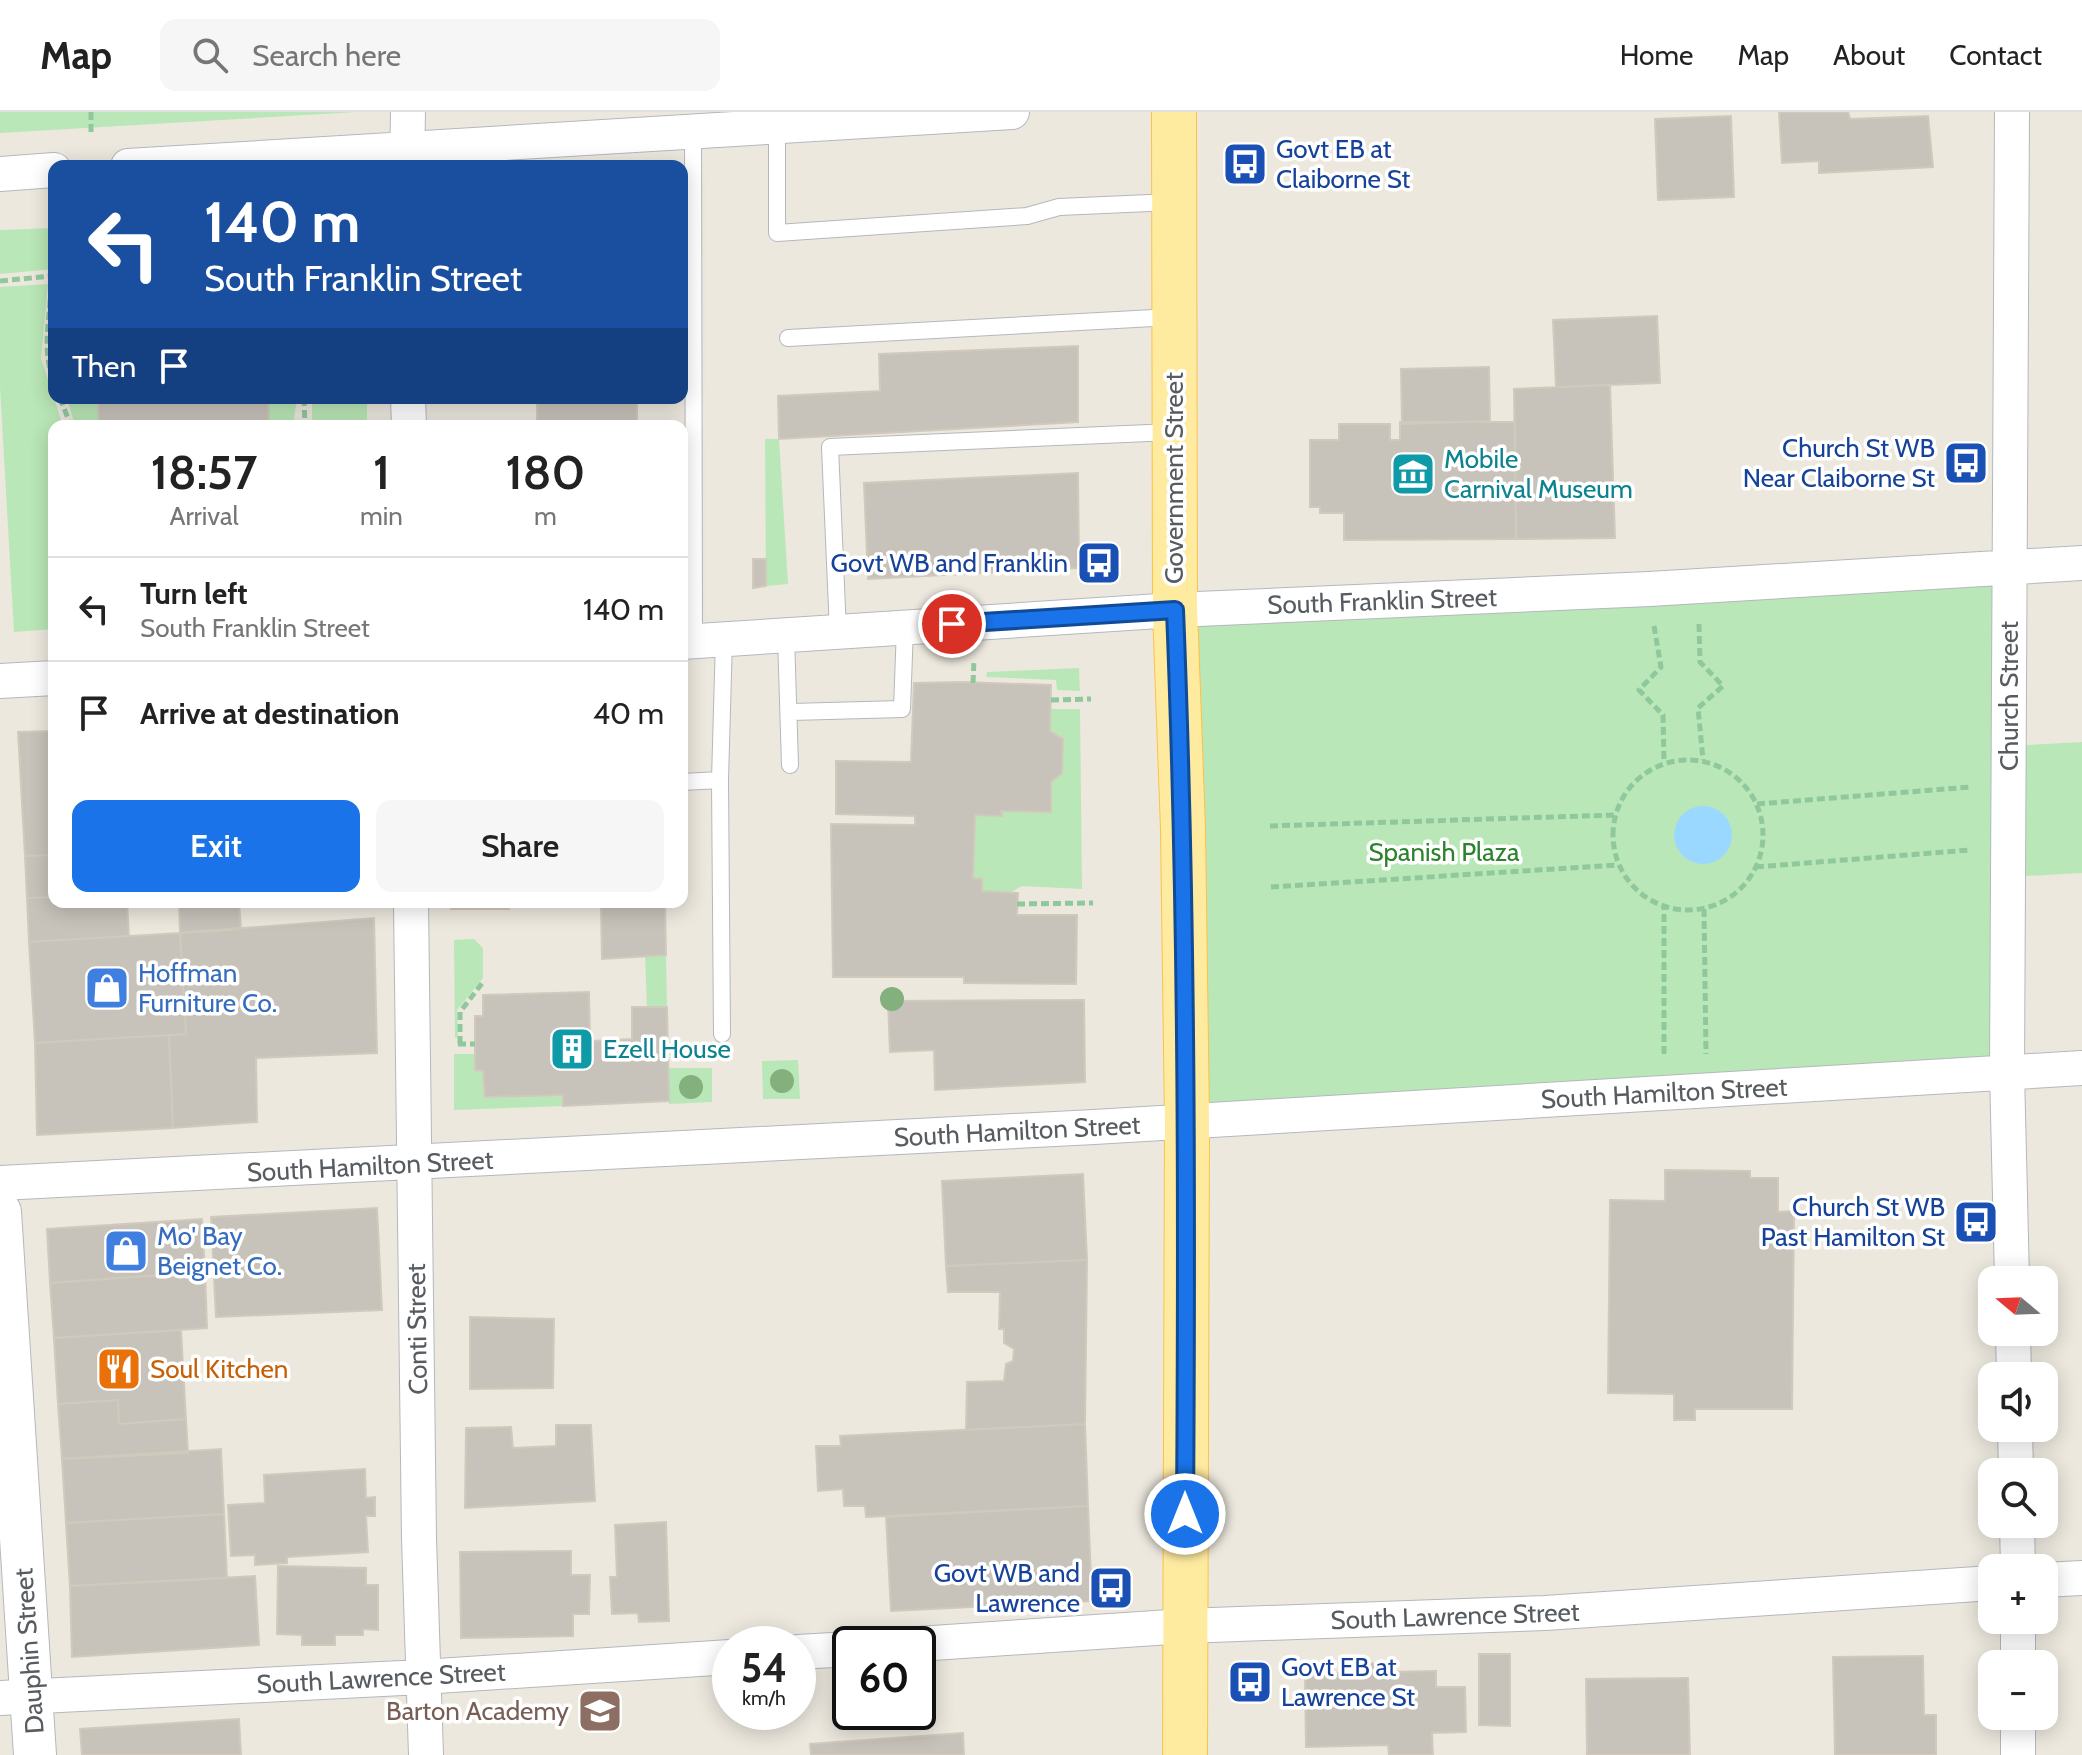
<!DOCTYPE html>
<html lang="en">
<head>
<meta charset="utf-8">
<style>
	:root { --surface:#fff; --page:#f6f6f6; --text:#222; --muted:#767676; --line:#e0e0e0; --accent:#1a73e8 }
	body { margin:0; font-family:Cabin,sans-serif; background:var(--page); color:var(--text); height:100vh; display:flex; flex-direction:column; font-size:30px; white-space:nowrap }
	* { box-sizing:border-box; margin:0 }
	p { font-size:26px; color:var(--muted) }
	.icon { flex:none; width:44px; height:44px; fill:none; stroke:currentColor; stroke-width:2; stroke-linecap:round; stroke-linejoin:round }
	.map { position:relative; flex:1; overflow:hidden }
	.details { position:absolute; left:48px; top:308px; width:640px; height:488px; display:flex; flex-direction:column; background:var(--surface); border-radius:16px; box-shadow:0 4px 20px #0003 }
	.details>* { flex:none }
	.hud { position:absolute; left:48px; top:48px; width:640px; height:244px; border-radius:16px; box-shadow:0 4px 20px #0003; background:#1a4fa0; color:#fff; overflow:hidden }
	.needle { width:52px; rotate:289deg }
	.fabs { position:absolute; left:1978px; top:1154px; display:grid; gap:16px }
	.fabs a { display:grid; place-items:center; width:80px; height:80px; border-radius:16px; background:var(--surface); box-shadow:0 4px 20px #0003; font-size:40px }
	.speed { position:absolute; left:712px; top:1514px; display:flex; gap:16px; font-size:40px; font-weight:700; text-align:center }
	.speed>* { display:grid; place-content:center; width:104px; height:104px; border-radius:50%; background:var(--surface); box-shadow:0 4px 20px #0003; line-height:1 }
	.speed small { font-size:20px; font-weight:400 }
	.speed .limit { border:4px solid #111; border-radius:12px; background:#fff; color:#111 }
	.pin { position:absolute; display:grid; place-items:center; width:68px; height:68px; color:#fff; margin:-34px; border:4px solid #fff; border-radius:50%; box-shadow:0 2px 8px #0007 }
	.me { position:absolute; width:88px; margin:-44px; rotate:0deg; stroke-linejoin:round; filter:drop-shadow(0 0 6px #0008) }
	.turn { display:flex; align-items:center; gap:28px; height:168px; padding:0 24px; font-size:36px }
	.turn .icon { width:104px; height:104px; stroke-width:2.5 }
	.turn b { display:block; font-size:56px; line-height:68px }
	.then { display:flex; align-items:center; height:76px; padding:0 24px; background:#0003; gap:16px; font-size:30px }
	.eta { display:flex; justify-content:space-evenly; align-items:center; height:136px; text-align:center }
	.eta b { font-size:48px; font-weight:600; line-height:56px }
	.primary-button { display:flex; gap:16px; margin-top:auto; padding:16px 24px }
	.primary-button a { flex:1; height:92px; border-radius:16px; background:var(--accent); color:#fff; font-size:32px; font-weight:600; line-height:92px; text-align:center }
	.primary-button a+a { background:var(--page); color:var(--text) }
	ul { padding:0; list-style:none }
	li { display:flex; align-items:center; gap:24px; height:104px; padding:0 24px; border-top:2px solid var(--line) }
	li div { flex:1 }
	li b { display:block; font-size:30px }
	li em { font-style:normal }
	header { display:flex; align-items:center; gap:48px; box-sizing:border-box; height:112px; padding:0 40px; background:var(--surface); border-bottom:2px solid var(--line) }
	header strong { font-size:38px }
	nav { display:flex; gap:44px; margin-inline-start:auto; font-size:28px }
	.search { width:560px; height:72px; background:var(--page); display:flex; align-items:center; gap:20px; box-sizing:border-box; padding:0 28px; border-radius:16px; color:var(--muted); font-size:30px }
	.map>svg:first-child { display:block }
	.green { fill:#bae7b7 }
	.water { fill:#9bd8ff }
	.building { fill:#c7c3bb; stroke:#d1cabc; stroke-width:2 }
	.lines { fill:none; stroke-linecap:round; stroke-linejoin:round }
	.service-casing { stroke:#b4b8bd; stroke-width:18 }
	.minor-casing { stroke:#b4b8bd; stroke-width:36 }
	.tertiary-casing { stroke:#b4b8bd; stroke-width:44 }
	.primary-casing { stroke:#fdc146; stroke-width:46 }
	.path { stroke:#90c89d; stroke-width:5; stroke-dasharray:8 4; stroke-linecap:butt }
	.service { stroke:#fff; stroke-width:16 }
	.minor { stroke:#fff; stroke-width:34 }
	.tertiary { stroke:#fff; stroke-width:42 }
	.primary { stroke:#ffeba0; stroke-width:44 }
	.tree { fill:#83b07d }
	.route-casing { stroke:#114b97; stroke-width:20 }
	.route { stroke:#1a73e8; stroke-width:14 }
	.labels { text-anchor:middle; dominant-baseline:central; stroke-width:7; stroke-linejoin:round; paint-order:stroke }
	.transit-label { font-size:26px; fill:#164399; stroke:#fff; text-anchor:end }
	.culture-label { font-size:26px; fill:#0d838f; stroke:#fff; text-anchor:start }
	.street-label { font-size:26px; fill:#575c61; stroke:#fff }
	.park-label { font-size:26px; fill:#2d832d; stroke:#fff }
	.shop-label { font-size:26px; fill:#366cbe; stroke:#fff; text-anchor:start }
	.food-label { font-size:26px; fill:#c56008; stroke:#fff; text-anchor:start }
	.education-label { font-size:26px; fill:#785e54; stroke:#fff; text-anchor:end }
</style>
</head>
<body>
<header>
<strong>Map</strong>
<div class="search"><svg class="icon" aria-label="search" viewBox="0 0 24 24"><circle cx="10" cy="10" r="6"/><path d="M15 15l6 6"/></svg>Search here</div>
<nav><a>Home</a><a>Map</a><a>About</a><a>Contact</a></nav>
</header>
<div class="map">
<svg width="2082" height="1643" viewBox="0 0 2082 1643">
	<rect width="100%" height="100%" fill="#ece8de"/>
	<!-- green -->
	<path class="green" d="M 0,0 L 357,0 L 0,21 Z
		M 54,116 L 54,157 L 0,162 L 0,118 Z
		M 48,172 L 41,246 L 63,314 L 54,314 L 54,517 L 14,520 L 0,275 L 0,175 Z
		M 67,286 L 98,286 L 99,314 L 75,314 Z
		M 268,286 L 297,286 L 294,306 L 296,314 L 269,314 Z
		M 312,286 L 367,286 L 367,314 L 312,314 Z
		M 765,327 L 779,327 L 788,472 L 766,474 Z
		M 2010,453 L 2010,634 L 2082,630 L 2082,761 L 2008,765 L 2007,960 L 1187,1009 L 1175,498 Z
		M 1079,556 L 1080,579 L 1057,578 L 1056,568 L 986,565 L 987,560 Z
		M 1051,597 L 1080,597 L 1082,777 L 1022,774 L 1011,780 L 982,779 L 982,767 L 973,766 L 975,703 L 1002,703 L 1001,699 L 1062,661 L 1063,628 L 1050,619 Z
		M 474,827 L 483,836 L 483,866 L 457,898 L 458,925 L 455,926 L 454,828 Z
		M 666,843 L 667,895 L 647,895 L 645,844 Z
		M 454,942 L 475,942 L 475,958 L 563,983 L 563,994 L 454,998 Z
		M 798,948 L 800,987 L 763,987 L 762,949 Z
		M 669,956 L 712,956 L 712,990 L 669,992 Z"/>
	<!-- water -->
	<path class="water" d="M1674 723a29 29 0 1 1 58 0a29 29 0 1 1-58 0Z"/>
	<!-- building -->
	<path class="building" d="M 1779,0 L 1848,0 L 1850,7 L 1928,4 L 1933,55 L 1819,61 L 1819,49 L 1782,51 Z
		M 1731,4 L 1734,85 L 1658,88 L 1655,7 Z
		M 1657,204 L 1660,271 L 1556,275 L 1553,208 Z
		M 1078,234 L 1078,310 L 779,327 L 778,284 L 880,279 L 879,242 Z
		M 1489,255 L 1490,309 L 1402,312 L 1401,257 Z
		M 1610,273 L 1615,426 L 1516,427 L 1514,277 Z
		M 98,286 L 268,286 L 269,314 L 99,314 Z
		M 537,286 L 637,286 L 637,314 L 537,314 Z
		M 1400,310 L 1515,310 L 1516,427 L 1344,428 L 1344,401 L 1320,401 L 1320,395 L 1310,395 L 1310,328 L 1339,328 L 1339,312 L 1390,312 L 1390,328 L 1400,328 Z
		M 1078,361 L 1079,456 L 868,467 L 864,371 Z
		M 753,447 L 766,447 L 766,474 L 753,476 Z
		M 961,570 L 1051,573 L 1050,619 L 1063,627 L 1062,661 L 1051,670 L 1051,700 L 1001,699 L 1002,704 L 975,703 L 973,766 L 982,767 L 982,779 L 1018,781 L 1017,803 L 1077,803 L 1076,872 L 964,871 L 964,865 L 833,865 L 831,712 L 915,713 L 915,704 L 836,702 L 836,649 L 911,650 L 914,571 Z
		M 54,619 L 54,743 L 25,744 L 18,620 Z
		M 54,743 L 54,785 L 27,786 L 25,744 Z
		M 54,785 L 54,790 L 127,790 L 129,824 L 29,830 L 27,786 Z
		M 179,790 L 239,790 L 241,817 L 180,821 Z
		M 451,790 L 509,790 L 509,797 L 451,797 Z
		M 665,792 L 666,843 L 602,847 L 601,795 Z
		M 374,806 L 377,941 L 256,946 L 257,1010 L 173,1016 L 169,923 L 186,922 L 180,821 Z
		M 180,821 L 186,922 L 35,931 L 29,830 Z
		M 589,880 L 590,929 L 632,927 L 632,895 L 667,895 L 669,989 L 563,994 L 563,983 L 485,985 L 483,959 L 475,958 L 475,904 L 483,904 L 483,883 Z
		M 1084,888 L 1085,970 L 935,978 L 934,938 L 890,940 L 888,889 Z
		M 169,923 L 173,1016 L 37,1023 L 35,931 Z
		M 1665,1058 L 1750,1059 L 1750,1066 L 1778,1066 L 1778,1100 L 1794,1099 L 1792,1297 L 1695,1297 L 1695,1308 L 1674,1308 L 1674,1282 L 1608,1281 L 1610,1088 L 1665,1089 Z
		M 1083,1062 L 1087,1148 L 946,1154 L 942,1069 Z
		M 377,1096 L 382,1198 L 216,1205 L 211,1105 Z
		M 202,1107 L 205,1160 L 50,1171 L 47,1117 Z
		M 1087,1148 L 1085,1312 L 966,1318 L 967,1270 L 1004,1269 L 1006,1252 L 1013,1249 L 1014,1237 L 1004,1231 L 1004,1217 L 999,1217 L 1000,1180 L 948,1180 L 946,1154 Z
		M 205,1160 L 207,1216 L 54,1226 L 50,1171 Z
		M 470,1205 L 554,1207 L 553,1276 L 470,1277 Z
		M 181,1218 L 186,1307 L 119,1312 L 118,1288 L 58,1292 L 54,1226 Z
		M 118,1288 L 119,1312 L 186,1307 L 188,1341 L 62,1347 L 58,1292 Z
		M 1085,1312 L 1088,1394 L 866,1405 L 865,1394 L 844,1394 L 843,1377 L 818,1379 L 816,1334 L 841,1334 L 840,1324 Z
		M 556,1313 L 591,1313 L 595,1389 L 465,1396 L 466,1316 L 511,1315 L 513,1336 L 556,1334 Z
		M 221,1337 L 224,1402 L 66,1411 L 62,1347 Z
		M 365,1357 L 366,1386 L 375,1385 L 375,1404 L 366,1404 L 368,1440 L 287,1445 L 287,1451 L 255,1453 L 255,1443 L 231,1444 L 228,1393 L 265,1391 L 264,1363 Z
		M 1088,1394 L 1092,1489 L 891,1499 L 886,1405 Z
		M 224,1402 L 227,1466 L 70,1474 L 66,1411 Z
		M 666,1410 L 669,1509 L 639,1510 L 638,1501 L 612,1502 L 610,1465 L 617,1465 L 615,1413 Z
		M 571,1439 L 571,1463 L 590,1463 L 589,1502 L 573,1502 L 573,1524 L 461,1526 L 460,1440 Z
		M 278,1454 L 366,1456 L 366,1473 L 378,1473 L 378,1518 L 363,1517 L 363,1523 L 335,1523 L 335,1533 L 302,1533 L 302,1523 L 277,1522 Z
		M 255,1464 L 259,1533 L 72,1545 L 70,1474 Z
		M 1479,1542 L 1510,1542 L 1510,1614 L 1479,1613 Z
		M 1923,1544 L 1924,1603 L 1936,1603 L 1936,1643 L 1835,1643 L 1833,1545 Z
		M 1388,1551 L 1388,1560 L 1436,1559 L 1436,1575 L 1465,1575 L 1466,1620 L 1432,1621 L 1433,1643 L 1389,1643 L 1388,1633 L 1306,1635 L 1305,1562 L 1353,1560 L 1353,1552 Z
		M 1688,1566 L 1690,1643 L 1587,1643 L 1586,1567 Z
		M 239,1607 L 241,1643 L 82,1643 L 80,1617 Z
		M 963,1621 L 964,1643 L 811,1643 L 810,1632 Z"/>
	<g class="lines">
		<!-- service casing -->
		<g class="service-casing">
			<path id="service" d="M 777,14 L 777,121 L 1027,104 L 1059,95 L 1172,90
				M 693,20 L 694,529
				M 788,226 L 1172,205
				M 838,520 L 830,335 L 1172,320
				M 786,524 L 790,653
				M 791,600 L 902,597 L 905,515
				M 682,670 L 720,668
				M 722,922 L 720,668 L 724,527"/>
		</g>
		<!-- minor casing -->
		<g class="minor-casing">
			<path id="minor" d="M 128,54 L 1012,0
				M 407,54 L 408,0
				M 0,62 L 54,58
				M 408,286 L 409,314
				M 682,530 L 1175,498 L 1649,477 L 2082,451
				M 0,569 L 54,566
				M 411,790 L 419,1426 L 426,1643
				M 0,1071 L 1094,1015 L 2082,956
				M 2012,1168 L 2007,960 L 2012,0
				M 2013,1220 L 2014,1264
				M 2015,1316 L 2016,1360
				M 2017,1412 L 2018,1456
				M 2044,1468 L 2082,1466
				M 2018,1508 L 2018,1552
				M 918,1532 L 1185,1514 L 1545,1501 L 1992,1471
				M 798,1540 L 850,1537
				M 0,1586 L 422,1565 L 730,1545
				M 2018,1604 L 2018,1643"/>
		</g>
		<!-- tertiary casing -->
		<g class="tertiary-casing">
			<path id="tertiary" d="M 0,1100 L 35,1643"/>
		</g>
		<!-- primary casing -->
		<g class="primary-casing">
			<path id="primary" d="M 1174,0 L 1175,498 L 1183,717 L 1187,1009 L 1185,1643"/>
		</g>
		<!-- path -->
		<path class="path" d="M 91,0 L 91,23
			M 51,164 C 52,202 40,234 54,271
			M 0,169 L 51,164
			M 60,286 L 71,314
			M 304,286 L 305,314
			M 1699,512 L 1700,550 L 1723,574 L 1698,596 L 1703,648
			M 1654,514 L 1661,555 L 1639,578 L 1663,603 L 1664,650
			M 973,571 L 974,548
			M 1051,588 L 1091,587
			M1613 723a75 75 0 1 1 150 0a75 75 0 1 1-150 0Z
			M 1757,692 L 1971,675
			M 1270,714 L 1614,703
			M 1756,755 L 1970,738
			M 1271,775 L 1618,753
			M 1017,792 L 1093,791
			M 1704,797 L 1706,942
			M 458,932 L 475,932
			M 460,932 L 460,900 L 483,870
			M 1664,942 L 1664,795"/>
		<!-- service -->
		<use href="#service" class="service"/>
		<!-- minor -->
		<use href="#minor" class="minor"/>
		<!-- tertiary -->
		<use href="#tertiary" class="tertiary"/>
		<!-- primary -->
		<use href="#primary" class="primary"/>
	</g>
	<!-- trees -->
	<g class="tree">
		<circle cx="892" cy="887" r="12"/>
		<circle cx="782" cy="969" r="12"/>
		<circle cx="691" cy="975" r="12"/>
	</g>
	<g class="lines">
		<!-- route casing -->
		<g class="route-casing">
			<path id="route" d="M 952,512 L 1175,498 C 1187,799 1187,1100 1185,1402"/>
		</g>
		<!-- route -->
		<use href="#route" class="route"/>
	</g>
	<!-- icons -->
	<defs>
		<g id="bus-square" transform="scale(2.3)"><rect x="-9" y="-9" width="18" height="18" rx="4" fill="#1a4fb4" stroke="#fff"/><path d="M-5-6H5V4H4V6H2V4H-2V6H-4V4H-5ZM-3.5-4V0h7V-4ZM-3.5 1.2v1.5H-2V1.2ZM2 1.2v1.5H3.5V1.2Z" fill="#fff"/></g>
		<g id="museum-square" transform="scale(2.3)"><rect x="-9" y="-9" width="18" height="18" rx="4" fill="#0f9aa8" stroke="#fff"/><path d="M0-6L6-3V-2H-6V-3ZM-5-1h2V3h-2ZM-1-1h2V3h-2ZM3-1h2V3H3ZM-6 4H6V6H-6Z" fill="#fff"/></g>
		<g id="shop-square" transform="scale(2.3)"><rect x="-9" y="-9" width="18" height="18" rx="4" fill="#3f7fe0" stroke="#fff"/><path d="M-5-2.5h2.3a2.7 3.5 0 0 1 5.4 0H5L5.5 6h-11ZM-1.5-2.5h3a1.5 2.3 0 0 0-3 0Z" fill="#fff"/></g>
		<g id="building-square" transform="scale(2.3)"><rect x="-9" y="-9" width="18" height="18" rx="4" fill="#0f9aa8" stroke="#fff"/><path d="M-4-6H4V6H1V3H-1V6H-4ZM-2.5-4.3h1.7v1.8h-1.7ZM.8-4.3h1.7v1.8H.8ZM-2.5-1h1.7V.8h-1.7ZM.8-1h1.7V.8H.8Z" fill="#fff"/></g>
		<g id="restaurant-square" transform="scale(2.3)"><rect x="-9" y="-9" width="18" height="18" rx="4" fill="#e8710a" stroke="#fff"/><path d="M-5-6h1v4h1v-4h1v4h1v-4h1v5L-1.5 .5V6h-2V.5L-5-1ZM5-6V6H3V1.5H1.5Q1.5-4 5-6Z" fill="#fff"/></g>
		<g id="school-square" transform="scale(2.3)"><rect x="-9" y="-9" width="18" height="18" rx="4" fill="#8d6e63" stroke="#fff"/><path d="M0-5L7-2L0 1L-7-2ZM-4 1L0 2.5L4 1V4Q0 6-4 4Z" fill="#fff"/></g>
	</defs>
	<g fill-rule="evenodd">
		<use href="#bus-square" x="1245" y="52"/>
		<use href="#bus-square" x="1966" y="351"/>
		<use href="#museum-square" x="1413" y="362"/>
		<use href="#bus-square" x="1099" y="451"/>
		<use href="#shop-square" x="107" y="876"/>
		<use href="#building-square" x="572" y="937"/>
		<use href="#bus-square" x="1976" y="1110"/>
		<use href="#shop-square" x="126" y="1139"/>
		<use href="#restaurant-square" x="119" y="1257"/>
		<use href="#bus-square" x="1111" y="1476"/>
		<use href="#bus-square" x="1250" y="1570"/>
		<use href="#school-square" x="600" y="1599"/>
	</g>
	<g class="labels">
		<!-- transit labels -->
		<g class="transit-label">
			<text x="1276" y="37" text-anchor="start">Govt EB at<tspan x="1276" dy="30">Claiborne St</tspan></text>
			<text x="1935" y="336">Church St WB<tspan x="1935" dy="30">Near Claiborne St</tspan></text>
			<text x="1068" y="451">Govt WB and Franklin</text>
			<text x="1945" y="1095">Church St WB<tspan x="1945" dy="30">Past Hamilton St</tspan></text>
			<text x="1080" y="1461">Govt WB and<tspan x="1080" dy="30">Lawrence</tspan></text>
			<text x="1281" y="1555" text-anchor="start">Govt EB at<tspan x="1281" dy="30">Lawrence St</tspan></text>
		</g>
		<!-- culture labels -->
		<g class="culture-label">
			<text x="1444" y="347">Mobile<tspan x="1444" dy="30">Carnival Museum</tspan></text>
			<text x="603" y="937">Ezell House</text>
		</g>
		<!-- street labels -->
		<g class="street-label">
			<text transform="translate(1174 366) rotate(-90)">Government Street</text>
			<text transform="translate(1382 489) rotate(-2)">South Franklin Street</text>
			<text transform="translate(2009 584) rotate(-90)">Church Street</text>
			<text transform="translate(1664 981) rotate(-3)">South Hamilton Street</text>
			<text transform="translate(1017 1019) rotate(-3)">South Hamilton Street</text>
			<text transform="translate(370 1054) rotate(-3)">South Hamilton Street</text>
			<text transform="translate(417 1217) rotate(-91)">Conti Street</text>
			<text transform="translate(1455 1504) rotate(-2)">South Lawrence Street</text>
			<text transform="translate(29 1539) rotate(-94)">Dauphin Street</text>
			<text transform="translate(381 1566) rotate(-3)">South Lawrence Street</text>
		</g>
		<!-- park labels -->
		<g class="park-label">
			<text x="1444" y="740">Spanish Plaza</text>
		</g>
		<!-- shop labels -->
		<g class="shop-label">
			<text x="138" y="861">Hoffman<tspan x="138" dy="30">Furniture Co.</tspan></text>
			<text x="157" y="1124">Mo' Bay<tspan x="157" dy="30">Beignet Co.</tspan></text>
		</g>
		<!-- food labels -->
		<g class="food-label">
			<text x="150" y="1257">Soul Kitchen</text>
		</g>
		<!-- education labels -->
		<g class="education-label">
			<text x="569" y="1599">Barton Academy</text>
		</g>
	</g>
</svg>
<div class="fabs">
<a><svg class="needle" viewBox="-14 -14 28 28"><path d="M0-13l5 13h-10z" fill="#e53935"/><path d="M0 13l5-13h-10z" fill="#767676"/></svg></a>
<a><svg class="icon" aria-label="sound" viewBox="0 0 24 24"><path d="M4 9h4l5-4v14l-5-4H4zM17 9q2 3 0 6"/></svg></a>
<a><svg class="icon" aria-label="search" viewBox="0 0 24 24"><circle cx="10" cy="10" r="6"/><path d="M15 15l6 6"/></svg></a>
<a>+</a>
<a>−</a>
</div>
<div class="speed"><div>54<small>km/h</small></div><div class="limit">60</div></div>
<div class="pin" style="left:952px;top:512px;background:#d93025"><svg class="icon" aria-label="arrive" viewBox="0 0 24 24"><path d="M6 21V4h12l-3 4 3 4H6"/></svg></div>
<svg class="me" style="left:1185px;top:1402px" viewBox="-20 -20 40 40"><circle r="17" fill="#1a73e8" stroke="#fff" stroke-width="3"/><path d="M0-11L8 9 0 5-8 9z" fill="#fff"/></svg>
<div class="hud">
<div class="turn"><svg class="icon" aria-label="left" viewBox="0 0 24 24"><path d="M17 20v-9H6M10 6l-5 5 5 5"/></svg><div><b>140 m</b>South Franklin Street</div></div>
<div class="then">Then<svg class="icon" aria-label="arrive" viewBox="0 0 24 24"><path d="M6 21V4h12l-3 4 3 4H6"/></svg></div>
</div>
<section class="details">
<div class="eta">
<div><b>18:57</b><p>Arrival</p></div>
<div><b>1</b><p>min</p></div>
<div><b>180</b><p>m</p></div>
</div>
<ul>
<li><svg class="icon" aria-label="left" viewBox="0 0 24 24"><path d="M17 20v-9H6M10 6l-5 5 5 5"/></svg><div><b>Turn left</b><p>South Franklin Street</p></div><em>140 m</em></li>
<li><svg class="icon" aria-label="arrive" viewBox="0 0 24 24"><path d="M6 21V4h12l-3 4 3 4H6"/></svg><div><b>Arrive at destination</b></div><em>40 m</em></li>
</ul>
<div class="primary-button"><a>Exit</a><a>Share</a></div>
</section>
</div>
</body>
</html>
